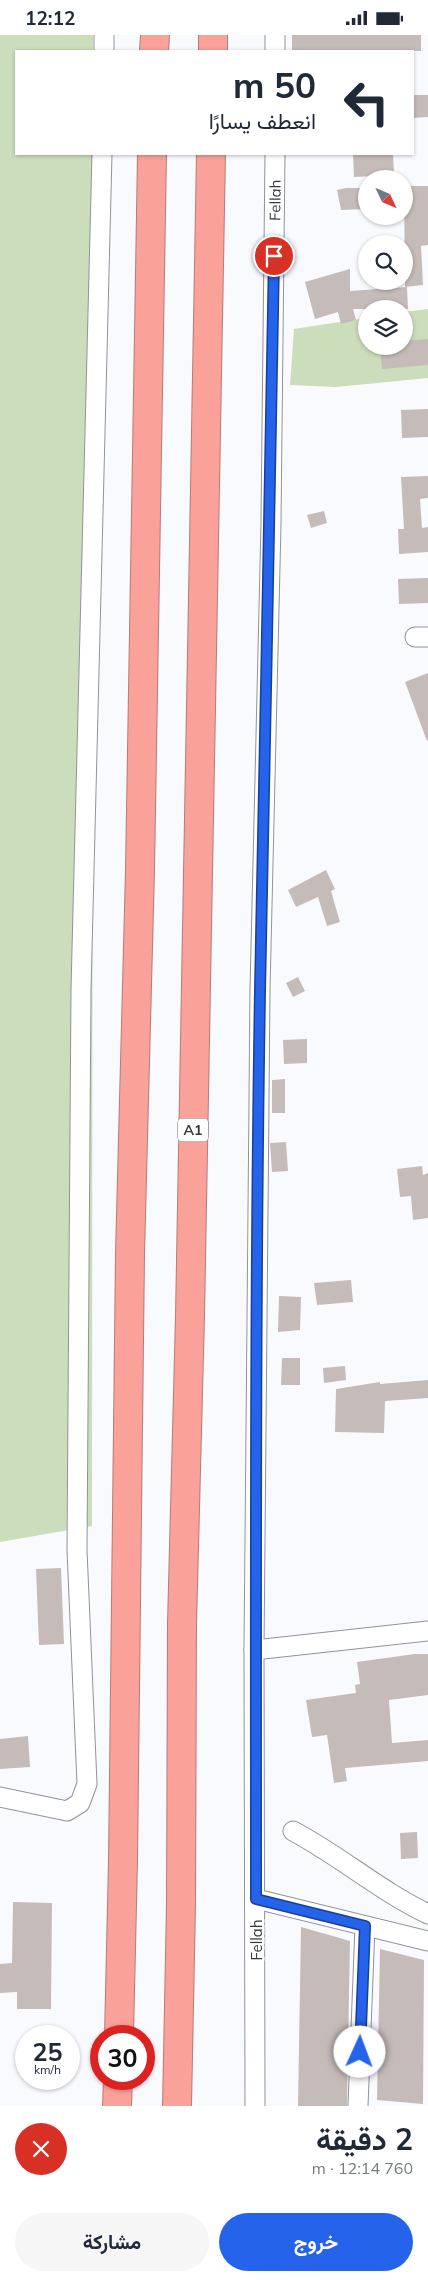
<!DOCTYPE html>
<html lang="ar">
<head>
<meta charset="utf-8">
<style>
	:root { --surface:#fff; --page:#f6f6f7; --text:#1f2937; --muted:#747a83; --accent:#2563eb }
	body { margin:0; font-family:Mulish,Vazirmatn,sans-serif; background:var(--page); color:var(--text); direction:rtl; height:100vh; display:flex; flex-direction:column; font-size:19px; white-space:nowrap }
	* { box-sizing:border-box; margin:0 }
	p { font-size:16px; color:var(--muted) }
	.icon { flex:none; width:28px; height:28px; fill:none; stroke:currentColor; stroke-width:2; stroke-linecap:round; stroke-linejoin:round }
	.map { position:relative; height:2071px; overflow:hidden; direction:ltr }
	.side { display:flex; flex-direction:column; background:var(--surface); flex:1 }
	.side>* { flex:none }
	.banner { position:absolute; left:15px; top:15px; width:399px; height:105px; border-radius:0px; box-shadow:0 1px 4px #0004; direction:rtl; background:#fff; color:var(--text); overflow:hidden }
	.needle { width:32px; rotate:134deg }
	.fabs { position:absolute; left:358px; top:135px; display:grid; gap:10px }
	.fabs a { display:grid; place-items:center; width:55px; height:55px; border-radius:50%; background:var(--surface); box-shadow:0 1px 4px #0004; font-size:25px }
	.speed { position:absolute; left:15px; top:1990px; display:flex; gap:10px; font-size:25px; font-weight:700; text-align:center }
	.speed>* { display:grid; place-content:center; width:65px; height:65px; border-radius:50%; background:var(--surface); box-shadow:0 1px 4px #0004; line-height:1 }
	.speed small { font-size:12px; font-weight:400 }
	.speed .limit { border:8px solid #d22; background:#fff; color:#111 }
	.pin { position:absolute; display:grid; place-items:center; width:42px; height:42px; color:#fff; margin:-21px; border:2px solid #fff; border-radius:50%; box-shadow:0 1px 5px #0007 }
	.me { position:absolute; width:55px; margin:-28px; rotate:2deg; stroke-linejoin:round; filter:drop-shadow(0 0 4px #0008) }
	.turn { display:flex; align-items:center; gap:18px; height:105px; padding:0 15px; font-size:22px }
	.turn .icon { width:65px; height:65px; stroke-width:2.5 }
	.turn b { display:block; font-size:35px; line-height:42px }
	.round { display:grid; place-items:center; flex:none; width:52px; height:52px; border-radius:26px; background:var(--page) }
	.headline { display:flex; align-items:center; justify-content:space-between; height:85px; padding:0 15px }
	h1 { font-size:30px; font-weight:700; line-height:38px }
	.primary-button { display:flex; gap:10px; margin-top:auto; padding:10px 15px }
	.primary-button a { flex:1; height:58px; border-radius:30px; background:var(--accent); color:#fff; font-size:20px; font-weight:700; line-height:58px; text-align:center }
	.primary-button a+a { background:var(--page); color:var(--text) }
	.status { display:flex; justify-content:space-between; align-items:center; height:35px; padding:0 25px; background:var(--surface); direction:ltr }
	.status svg { height:14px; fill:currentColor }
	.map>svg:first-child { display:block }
	.green { fill:#cbddbb }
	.building { fill:#c5bbb9 }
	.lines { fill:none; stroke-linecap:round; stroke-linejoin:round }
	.minor-casing { stroke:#90939b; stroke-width:21 }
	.highway-casing { stroke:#b57c78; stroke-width:30 }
	.minor { stroke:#fff; stroke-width:19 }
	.highway { stroke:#faa199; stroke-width:28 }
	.route-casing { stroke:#184099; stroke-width:12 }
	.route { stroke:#2563eb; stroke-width:9 }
	.labels { text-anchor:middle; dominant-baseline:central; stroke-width:5; stroke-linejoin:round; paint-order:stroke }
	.shield { fill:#fff; stroke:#727275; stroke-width:1 }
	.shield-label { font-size:14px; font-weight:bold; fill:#35363a }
	.street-label { font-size:15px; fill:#35363a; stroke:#fff }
</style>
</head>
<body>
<div class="status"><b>12:12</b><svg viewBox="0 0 49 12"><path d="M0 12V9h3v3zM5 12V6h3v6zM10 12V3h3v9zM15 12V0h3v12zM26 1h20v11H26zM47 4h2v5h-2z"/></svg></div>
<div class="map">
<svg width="428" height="2071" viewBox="0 0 428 2071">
	<rect width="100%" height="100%" fill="#f9fafe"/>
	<!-- green -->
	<path class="green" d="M 0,0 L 93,0 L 93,16 L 16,16 L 16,119 L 93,119 L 92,1491 L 0,1507 Z
		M 428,274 L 428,343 L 336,352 L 290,350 L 294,294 L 366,283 L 366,311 L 404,311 L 404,277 Z"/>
	<!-- building -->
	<path class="building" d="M 292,0 L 421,0 L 421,16 L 292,16 Z
		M 412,60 L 428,60 L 428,82 L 412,83 Z
		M 353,119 L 393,119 L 394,140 L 354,142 Z
		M 404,151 L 428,151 L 428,210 L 421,211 L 423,250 L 405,252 Z
		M 346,153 L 366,153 L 366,174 L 341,175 L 337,155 Z
		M 350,234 L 350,256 L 407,252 L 408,274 L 353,274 L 356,285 L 341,289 L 338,277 L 315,284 L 305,247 Z
		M 428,304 L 428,330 L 382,334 L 380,311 L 404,311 L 404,306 Z
		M 428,374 L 428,402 L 402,403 L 401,375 Z
		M 428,441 L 428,463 L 420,464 L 422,493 L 428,492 L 428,517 L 399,519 L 398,494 L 404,494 L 401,442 Z
		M 324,476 L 327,488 L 311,493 L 307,480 Z
		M 428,543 L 428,568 L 399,569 L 398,544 Z
		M 428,638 L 428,705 L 427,706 L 405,647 Z
		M 326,835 L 335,854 L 331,856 L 340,887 L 327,891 L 318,862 L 296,872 L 288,855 Z
		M 298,942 L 305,956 L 293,962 L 286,948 Z
		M 307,1004 L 307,1028 L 284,1029 L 283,1005 Z
		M 285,1044 L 285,1078 L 272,1078 L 272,1045 Z
		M 286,1107 L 288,1136 L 272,1137 L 270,1108 Z
		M 422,1131 L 423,1140 L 428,1138 L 428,1183 L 413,1185 L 411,1161 L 400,1162 L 397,1134 Z
		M 351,1245 L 353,1267 L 317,1270 L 314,1248 Z
		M 279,1261 L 301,1262 L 300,1295 L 278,1297 Z
		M 282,1323 L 300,1323 L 300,1350 L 281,1350 Z
		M 345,1331 L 346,1345 L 324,1348 L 323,1333 Z
		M 428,1345 L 428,1363 L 385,1366 L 384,1398 L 335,1397 L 336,1354 L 380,1347 L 380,1349 Z
		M 61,1533 L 64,1609 L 39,1610 L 36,1534 Z
		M 415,1619 L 428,1619 L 428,1660 L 389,1665 L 392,1708 L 428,1705 L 428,1726 L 345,1733 L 347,1746 L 334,1748 L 327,1700 L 312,1702 L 306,1665 L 356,1658 L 355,1650 L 360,1649 L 357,1627 Z
		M 28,1701 L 30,1732 L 0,1734 L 0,1704 Z
		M 417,1797 L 418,1823 L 401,1824 L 400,1798 Z
		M 13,1867 L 52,1868 L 51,1974 L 17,1974 L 17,1957 L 0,1958 L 0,1929 L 12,1928 Z
		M 301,1892 L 350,1906 L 347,2071 L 298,2071 Z
		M 380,1914 L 424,1925 L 423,2069 L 377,2065 Z"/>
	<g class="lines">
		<!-- minor casing -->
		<g class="minor-casing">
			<g id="minor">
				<path d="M 104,16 L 104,0"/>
				<path d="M 275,16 L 275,0"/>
				<path d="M 415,602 L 428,602"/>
				<path d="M 254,1615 L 428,1596"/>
				<path d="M 0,1762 L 67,1776 L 80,1768 L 87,1749 L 77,1515 L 81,955 L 102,119"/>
				<path d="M 293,1796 C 340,1821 380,1856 428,1879"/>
				<path d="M 256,1864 L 428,1906"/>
				<path id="s1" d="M 255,2071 L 254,1615 L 260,955 L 271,489 L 275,119"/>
				<path d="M 358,2071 L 365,1891"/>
			</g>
		</g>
		<!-- highway casing -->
		<g class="highway-casing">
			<path id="highway" d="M 154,16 L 155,0
				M 213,16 L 213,0
				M 119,2001 L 123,1826 L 130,1219 L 140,835 L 152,119
				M 117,2071 L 118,2044
				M 177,2071 L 181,1870 L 182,1589 L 190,1281 L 211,119"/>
		</g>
		<!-- minor -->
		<use href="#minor" class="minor"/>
		<!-- highway -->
		<use href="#highway" class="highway"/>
	</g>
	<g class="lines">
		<!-- route casing -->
		<g class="route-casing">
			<path id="route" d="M 274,221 C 271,466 264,711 260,956 C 255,1258 256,1561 256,1864 L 365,1891 L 360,2017"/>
		</g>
		<!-- route -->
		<use href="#route" class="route"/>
	</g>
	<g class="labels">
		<!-- shield labels -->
		<rect class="shield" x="178" y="1083.5" width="30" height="23" rx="4"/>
		<g class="shield-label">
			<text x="193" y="1095">A1</text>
		</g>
		<!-- street labels -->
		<g class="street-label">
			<text stroke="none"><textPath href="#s1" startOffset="1906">Fellah</textPath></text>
			<text transform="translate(256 1905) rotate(-90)">Fellah</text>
		</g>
	</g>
</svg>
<div class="fabs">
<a><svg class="needle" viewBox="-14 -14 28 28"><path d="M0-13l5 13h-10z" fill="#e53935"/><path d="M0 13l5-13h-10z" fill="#747a83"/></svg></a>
<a><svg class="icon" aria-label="search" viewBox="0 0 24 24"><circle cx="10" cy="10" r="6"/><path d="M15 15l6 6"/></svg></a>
<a><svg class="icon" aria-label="layers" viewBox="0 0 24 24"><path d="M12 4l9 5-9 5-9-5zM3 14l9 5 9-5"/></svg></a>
</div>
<div class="speed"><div>25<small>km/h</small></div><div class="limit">30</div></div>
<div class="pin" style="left:274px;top:221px;background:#d93025"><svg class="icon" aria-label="arrive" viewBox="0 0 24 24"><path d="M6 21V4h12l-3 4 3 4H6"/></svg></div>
<svg class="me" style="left:360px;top:2017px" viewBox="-20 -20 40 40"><circle r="19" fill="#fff"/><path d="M0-13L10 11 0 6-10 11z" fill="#2563eb"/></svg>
<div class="banner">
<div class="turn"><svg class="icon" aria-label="left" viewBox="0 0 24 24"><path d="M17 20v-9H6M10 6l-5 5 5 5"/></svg><div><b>50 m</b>انعطف يسارًا</div></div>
</div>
</div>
<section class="side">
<div class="headline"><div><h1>2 دقيقة</h1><p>760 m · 12:14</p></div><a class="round" style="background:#d93025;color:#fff"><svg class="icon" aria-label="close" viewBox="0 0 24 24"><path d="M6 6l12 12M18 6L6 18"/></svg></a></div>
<div class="primary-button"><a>خروج</a><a>مشاركة</a></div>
</section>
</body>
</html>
